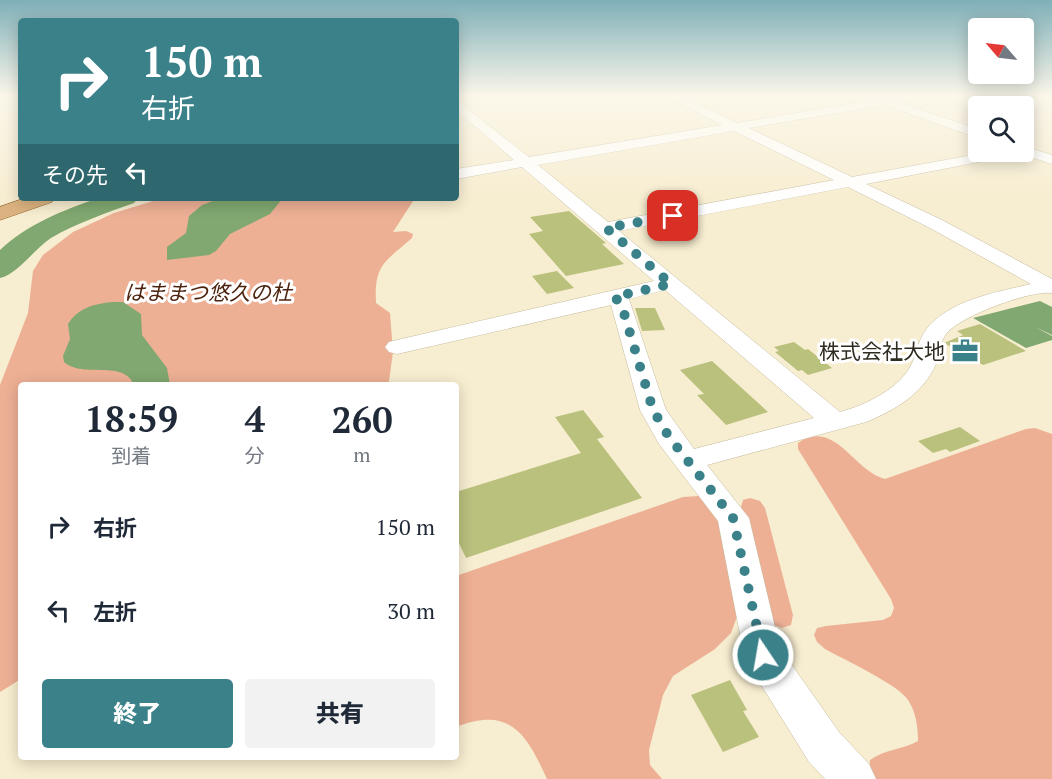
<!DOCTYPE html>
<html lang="ja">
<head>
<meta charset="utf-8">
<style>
	:root { --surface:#fff; --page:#f2f2f3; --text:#1f2937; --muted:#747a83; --accent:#3a8189 }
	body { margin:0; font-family:"PT Serif","Noto Sans JP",serif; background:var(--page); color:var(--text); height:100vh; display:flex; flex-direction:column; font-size:22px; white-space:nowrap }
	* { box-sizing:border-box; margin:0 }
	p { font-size:20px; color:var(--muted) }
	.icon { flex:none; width:33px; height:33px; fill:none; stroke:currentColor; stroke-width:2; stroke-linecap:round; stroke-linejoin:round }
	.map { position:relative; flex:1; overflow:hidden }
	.sheet { position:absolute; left:18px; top:382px; width:441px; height:378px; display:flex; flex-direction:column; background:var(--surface); border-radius:6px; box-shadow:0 3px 15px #0003 }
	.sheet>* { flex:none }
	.guide { position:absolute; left:18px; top:18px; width:441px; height:183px; border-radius:6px; box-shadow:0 3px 15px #0003; background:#3a8189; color:#fff; overflow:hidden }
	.needle { width:39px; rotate:298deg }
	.tools { position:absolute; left:968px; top:18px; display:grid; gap:12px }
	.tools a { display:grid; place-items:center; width:66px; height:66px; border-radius:6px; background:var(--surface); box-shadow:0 3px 15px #0003; font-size:30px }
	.pin { position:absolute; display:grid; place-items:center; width:51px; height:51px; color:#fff; margin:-26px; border-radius:12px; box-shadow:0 3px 9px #0006 }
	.me { position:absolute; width:66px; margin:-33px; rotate:348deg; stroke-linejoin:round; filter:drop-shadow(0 0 4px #0008) }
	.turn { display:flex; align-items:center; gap:21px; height:126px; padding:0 24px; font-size:27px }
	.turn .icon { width:78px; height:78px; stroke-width:2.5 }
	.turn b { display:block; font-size:42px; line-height:51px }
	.then { display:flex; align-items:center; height:57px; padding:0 24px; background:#0003; gap:12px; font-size:22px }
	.eta { display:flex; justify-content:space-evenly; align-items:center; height:102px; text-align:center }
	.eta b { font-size:36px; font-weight:800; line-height:42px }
	.cta { display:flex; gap:12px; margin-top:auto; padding:12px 24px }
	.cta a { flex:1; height:69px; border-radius:6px; background:var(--accent); color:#fff; font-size:24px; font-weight:800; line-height:69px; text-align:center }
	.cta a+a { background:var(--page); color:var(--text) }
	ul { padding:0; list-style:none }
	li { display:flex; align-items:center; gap:18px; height:84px; padding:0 24px }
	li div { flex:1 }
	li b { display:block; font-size:22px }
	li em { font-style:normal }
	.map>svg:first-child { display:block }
	.green { fill:#edb095 }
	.water { fill:#81a870 }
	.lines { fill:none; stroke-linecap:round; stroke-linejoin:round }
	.river { fill:#81a870; fill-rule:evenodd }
	.building { fill:#bac17d }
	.minor-casing { stroke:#c5bb9f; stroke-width:1 }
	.major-casing { stroke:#906328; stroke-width:1 }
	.minor { fill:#fff; fill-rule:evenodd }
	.major { fill:#dcb380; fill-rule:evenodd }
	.route { stroke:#3a8189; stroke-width:10; stroke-dasharray:0 18 }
	.labels { text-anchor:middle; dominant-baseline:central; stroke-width:6; stroke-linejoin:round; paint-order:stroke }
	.park-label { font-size:21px; font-style:italic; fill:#4d230e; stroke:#fff }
	.poi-label { font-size:21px; fill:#2f2b20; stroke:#fff; text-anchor:end }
</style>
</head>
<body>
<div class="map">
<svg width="1052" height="779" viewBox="0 0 1052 779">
	<rect width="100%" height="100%" fill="#f7edd0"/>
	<!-- green -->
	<path class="green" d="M 163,198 L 415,198 L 393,232 L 406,231 L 413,234 L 412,238 C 385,262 374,264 376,303 L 390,313 L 393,352 L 389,381 L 387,385 L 21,386 L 21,679 L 0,692 L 0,385 L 28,313 L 33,271 L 43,255 L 73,232 L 114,213 Z
		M 1035,428 L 1052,434 L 1052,779 L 873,779 L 869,772 L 870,760 C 885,749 902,750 918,741 C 918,727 916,712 908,700 C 899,685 843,659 825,649 L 817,642 L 814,635 L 817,628 L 826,626 L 883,620 L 891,616 L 894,608 L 891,599 L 798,449 L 798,443 C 835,418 853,471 885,479 L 1026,429 Z
		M 699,496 L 714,506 L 722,520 L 738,614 L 731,633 L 715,649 L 673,676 L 663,695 L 649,750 L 650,765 L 662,779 L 547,779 C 526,733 510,706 456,727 L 456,576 L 683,497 Z
		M 750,498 L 760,501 L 765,508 L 793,615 L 791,625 L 782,628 L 772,624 L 766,615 L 741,507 L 743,500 Z"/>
	<!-- water -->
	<path class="water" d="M 221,198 L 283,198 L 270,214 L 230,234 L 216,251 L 209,255 L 167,260 L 167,247 L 186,233 L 189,216 L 202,205 Z
		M 1040,301 L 1052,307 L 1052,335 L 1035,327 L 1052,336 L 1052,340 L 1026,348 L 973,318 Z
		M 112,302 L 123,302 L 141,314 L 142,335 L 167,368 L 170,385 L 134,385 C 124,359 83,379 64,362 L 63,356 L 70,339 L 68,324 C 78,308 94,304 112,302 Z"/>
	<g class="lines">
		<!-- river -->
		<path class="river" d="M 99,198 L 138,198 L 134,203 C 106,213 77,223 51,238 C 34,249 18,274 0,278 L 0,250 C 28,224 63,210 99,198 Z"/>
	</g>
	<!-- building -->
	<path class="building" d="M 569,211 L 606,243 L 602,244 L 624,264 L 566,276 L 529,234 L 543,231 L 530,217 Z
		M 557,271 L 574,288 L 547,294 L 532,276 Z
		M 635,308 L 655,308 L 665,330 L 642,331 Z
		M 980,324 L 1026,351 L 983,365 L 944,343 L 963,335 L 957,331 Z
		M 794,342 L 805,350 L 808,349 L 832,368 L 808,375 L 802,370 L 798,371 L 775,352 L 779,351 L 774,347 Z
		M 712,361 L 768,412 L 726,425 L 697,395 L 704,394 L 680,370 Z
		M 583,410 L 604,437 L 597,439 L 642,498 L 466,558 L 456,537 L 456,492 L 581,453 L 555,417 Z
		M 960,427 L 980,441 L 950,452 L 946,449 L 933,453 L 918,441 Z
		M 730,680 L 747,710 L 743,711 L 759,737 L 723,752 L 691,695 Z"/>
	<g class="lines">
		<!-- minor casing -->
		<g class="minor-casing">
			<path id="minor" d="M 664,95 L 679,95 L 737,123 L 903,95 L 930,95 L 900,103 L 978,129 L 978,138 L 885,105 L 749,128 L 852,177 L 989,152 L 1017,152 L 1010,156 L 866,184 L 942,220 L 1052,279 L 1052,293 C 1030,290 960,316 946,334 C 940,342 940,354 936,364 C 923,394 895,410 866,422 L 707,465 L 749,518 L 780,648 L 839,732 L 869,764 L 876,779 L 825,779 L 809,762 L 750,667 L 744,655 L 718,521 L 659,444 L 640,410 L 611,305 L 397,354 L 389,352 L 385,347 L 389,342 L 397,340 L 654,281 L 522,167 L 456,179 L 456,169 L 514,160 L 456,110 L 456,100 L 529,157 L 722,125 ZM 734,131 L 834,180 L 608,222 L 538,165 ZM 848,187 L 930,228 L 1031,284 C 998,292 960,298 934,321 C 921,332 918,346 913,361 C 902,388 866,405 840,412 L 619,231 ZM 665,290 L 814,418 L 694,449 L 666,410 L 629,299 Z
				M 1023,146 L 1052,155 L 1052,164 L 1018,153 L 1023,152 Z"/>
		</g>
		<!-- major casing -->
		<g class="major-casing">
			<path id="major" d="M 25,198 L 55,198 L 52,202 L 0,220 L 0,207 Z"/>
		</g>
		<!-- minor -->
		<use href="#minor" class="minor"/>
		<!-- major -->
		<use href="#major" class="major"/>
	</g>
	<!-- sky -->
	<linearGradient id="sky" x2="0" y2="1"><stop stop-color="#7fafb8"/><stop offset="0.47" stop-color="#fbf7ea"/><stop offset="1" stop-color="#fbf7ea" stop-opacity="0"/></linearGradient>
	<rect width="1052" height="204" fill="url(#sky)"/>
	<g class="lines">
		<!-- route -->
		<path class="route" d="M 673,216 L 606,228 L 671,284 L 614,297 L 621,303 L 653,410 L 669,437 L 733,518 L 763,655"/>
	</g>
	<!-- icons -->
	<defs>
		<g id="office-bare" transform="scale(2.07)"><path d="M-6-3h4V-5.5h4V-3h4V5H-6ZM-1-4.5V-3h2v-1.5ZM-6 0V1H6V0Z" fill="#3a8189" stroke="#fff" stroke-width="2.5" paint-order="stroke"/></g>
	</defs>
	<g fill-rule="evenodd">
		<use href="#office-bare" x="965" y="351"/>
	</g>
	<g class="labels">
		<!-- park labels -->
		<g class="park-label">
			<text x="208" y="292">はままつ悠久の杜</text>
		</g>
		<!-- poi labels -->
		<g class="poi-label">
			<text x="945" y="351">株式会社大地</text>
		</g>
	</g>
</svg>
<div class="tools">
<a><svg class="needle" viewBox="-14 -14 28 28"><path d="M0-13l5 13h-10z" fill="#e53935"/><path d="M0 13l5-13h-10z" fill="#747a83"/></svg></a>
<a><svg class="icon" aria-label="search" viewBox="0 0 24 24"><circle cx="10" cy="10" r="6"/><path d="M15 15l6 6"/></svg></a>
</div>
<div class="pin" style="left:673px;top:216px;background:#d93025"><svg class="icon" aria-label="arrive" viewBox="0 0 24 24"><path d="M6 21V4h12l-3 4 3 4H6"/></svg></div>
<svg class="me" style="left:763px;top:655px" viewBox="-20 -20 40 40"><circle r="17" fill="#3a8189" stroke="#fff" stroke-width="3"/><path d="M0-11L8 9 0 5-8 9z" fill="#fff"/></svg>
<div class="guide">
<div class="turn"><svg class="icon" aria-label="right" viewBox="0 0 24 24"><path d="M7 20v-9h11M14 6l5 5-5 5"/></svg><div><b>150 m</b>右折</div></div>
<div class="then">その先<svg class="icon" aria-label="left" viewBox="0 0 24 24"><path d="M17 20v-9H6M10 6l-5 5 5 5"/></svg></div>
</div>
<section class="sheet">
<div class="eta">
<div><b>18:59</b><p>到着</p></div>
<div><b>4</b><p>分</p></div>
<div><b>260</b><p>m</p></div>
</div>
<ul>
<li><svg class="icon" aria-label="right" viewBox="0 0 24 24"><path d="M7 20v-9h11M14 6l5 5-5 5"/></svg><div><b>右折</b></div><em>150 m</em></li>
<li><svg class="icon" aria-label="left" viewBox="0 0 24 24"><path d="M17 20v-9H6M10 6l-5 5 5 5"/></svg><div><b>左折</b></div><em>30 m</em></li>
</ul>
<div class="cta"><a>終了</a><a>共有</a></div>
</section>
</div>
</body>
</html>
